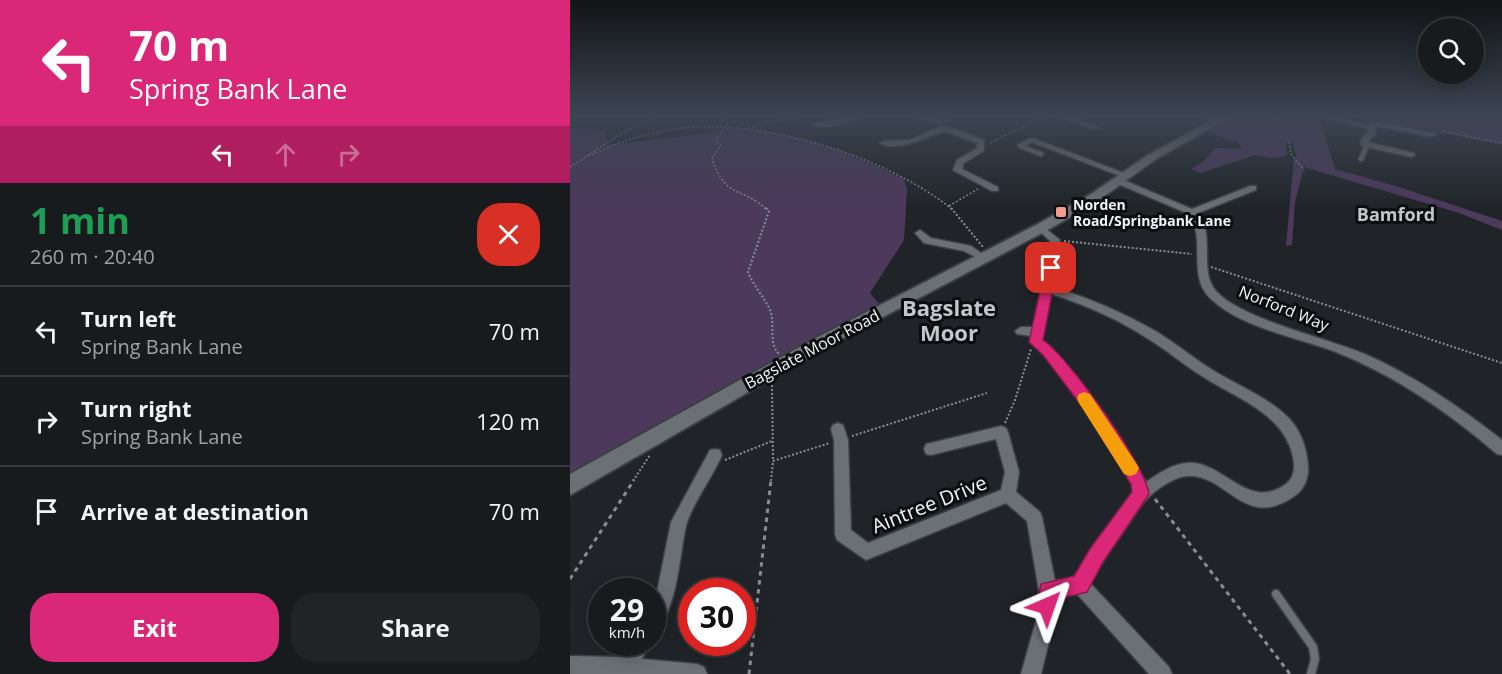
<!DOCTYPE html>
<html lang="en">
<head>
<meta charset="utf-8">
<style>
	:root { --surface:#181b1e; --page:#212427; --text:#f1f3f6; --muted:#9fa1a4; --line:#36393c; --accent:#db2777 }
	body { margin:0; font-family:"Open Sans",sans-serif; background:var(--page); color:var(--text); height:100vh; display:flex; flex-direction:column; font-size:22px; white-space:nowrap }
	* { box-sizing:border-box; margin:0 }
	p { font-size:20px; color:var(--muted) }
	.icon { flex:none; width:33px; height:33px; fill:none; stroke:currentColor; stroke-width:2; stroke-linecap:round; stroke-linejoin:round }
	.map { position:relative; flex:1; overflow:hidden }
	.sheet { display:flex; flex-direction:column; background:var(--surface); width:570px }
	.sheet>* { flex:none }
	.top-card { background:#db2777; color:#fff; overflow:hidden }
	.buttons { position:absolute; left:848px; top:18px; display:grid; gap:12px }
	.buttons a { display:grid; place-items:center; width:66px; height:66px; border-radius:50%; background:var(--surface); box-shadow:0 3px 15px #0003,0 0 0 2px var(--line); font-size:30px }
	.speed { position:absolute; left:18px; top:578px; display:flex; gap:12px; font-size:30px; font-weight:700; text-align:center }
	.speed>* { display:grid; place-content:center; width:78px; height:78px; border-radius:50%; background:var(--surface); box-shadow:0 3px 15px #0003,0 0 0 2px var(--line); line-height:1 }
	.speed small { font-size:15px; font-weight:400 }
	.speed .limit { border:9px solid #d22; background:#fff; color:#111 }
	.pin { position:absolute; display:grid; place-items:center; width:51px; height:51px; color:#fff; margin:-26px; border-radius:12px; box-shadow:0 3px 9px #0006 }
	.me { position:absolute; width:66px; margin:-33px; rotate:43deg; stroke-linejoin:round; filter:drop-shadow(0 0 4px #0008) }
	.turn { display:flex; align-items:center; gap:21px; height:126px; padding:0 30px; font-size:27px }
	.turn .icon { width:78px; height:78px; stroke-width:2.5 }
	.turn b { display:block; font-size:42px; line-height:51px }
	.lanes { display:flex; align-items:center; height:57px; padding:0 30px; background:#0003; justify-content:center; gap:30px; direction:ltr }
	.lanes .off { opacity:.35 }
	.round { display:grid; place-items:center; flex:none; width:63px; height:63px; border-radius:24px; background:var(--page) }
	.summary { display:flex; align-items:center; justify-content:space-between; height:102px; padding:0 30px }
	h1 { font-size:36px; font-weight:700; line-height:45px; color:#1e9e55 }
	.action { display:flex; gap:12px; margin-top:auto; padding:12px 30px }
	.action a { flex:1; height:69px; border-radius:24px; background:var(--accent); color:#fff; font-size:24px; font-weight:700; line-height:69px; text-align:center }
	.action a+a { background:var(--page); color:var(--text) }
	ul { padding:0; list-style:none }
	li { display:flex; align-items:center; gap:18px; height:90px; padding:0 30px; border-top:2px solid var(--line) }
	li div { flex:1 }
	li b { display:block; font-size:22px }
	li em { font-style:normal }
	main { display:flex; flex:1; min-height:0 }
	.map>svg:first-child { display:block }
	.green { fill:#4c395c }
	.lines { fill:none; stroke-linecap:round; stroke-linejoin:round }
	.lane-far1-casing { stroke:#3c4044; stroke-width:7 }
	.lane-casing { stroke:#3c4044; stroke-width:11 }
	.street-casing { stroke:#3c4044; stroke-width:3 }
	.secondary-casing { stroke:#3c4044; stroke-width:4 }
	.path-far2 { stroke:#898d91; stroke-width:1.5; stroke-dasharray:2 2; stroke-linecap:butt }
	.path-far1 { stroke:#898d91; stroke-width:2; stroke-dasharray:2 2; stroke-linecap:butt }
	.path { stroke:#898d91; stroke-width:3; stroke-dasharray:4.5 4.5; stroke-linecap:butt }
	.lane-far1 { stroke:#6b7075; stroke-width:4.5 }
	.lane { stroke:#6b7075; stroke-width:8 }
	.street { fill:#6b7075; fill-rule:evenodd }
	.secondary { fill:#6b7075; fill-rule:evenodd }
	.route { fill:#db2777; stroke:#8e194d; stroke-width:1.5 }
	.slow { fill:#f59e0b }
	.poi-dot { fill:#f49d8c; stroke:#0b0d0f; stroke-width:2 }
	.labels { text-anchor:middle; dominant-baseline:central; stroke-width:6; stroke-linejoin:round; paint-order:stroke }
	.far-poi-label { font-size:14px; font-weight:bold; fill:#f1f4f8; stroke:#0b0d0f; text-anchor:start }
	.street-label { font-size:16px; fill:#f1f4f8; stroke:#0b0d0f }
	.far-district-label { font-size:18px; font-weight:bold; fill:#c2c7cd; stroke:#0b0d0f }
	.near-street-label { font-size:20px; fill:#f1f4f8; stroke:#0b0d0f }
	.district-label { font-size:22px; font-weight:bold; fill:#c2c7cd; stroke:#0b0d0f }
</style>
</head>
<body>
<main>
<section class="sheet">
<div class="top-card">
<div class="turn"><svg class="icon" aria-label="left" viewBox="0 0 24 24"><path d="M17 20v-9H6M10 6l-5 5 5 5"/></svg><div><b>70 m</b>Spring Bank Lane</div></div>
<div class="lanes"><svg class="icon" aria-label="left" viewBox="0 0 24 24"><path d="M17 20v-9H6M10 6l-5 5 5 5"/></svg><svg class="icon off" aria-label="ahead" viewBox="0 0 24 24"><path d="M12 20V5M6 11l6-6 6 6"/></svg><svg class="icon off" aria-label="right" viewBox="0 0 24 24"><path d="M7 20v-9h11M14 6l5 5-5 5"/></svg></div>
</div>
<div class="summary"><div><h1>1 min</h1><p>260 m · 20:40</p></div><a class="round" style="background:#d93025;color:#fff"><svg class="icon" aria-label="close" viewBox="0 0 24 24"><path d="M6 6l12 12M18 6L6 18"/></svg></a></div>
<ul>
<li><svg class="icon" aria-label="left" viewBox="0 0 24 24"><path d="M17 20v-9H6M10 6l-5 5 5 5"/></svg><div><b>Turn left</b><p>Spring Bank Lane</p></div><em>70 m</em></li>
<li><svg class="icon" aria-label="right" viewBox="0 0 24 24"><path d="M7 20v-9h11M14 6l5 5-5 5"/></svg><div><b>Turn right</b><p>Spring Bank Lane</p></div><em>120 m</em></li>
<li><svg class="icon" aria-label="arrive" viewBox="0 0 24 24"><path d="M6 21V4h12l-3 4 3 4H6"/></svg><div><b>Arrive at destination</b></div><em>70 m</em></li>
</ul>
<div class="action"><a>Exit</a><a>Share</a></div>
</section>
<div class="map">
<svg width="932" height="674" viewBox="0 0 932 674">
	<rect width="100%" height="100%" fill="#202428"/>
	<!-- green -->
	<path class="green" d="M 667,115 L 749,116 L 765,169 L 826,186 L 932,221 L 932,230 L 889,213 L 734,167 L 725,202 L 722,245 L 716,246 L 724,158 L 727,158 L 723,143 L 716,143 L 717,156 L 700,158 L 686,155 L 630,173 L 621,169 L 633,162 L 645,148 L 672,149 L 668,142 L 635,132 Z
		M 783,115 L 932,115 L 932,145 Z
		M 138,126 C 206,124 274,150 334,179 L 337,189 L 334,240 L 300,293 L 310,305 L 3,477 L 0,475 L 0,128 L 36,131 L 37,145 L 149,132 L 138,130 Z"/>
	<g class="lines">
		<!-- lane-far1 casing -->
		<g class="lane-far1-casing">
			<path id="lane-far1" d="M 471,154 L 450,146 L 462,140 L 556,176
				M 791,159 L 797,145"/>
		</g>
		<!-- lane casing -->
		<g class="lane-casing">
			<path id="lane" d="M 706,594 L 743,647 L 745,659 L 741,674"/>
		</g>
		<!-- street casing -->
		<g class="street-casing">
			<path id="street" d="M 283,115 L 292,115 C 280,123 254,131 241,125 C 252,119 269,120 283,115 Z
				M 341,115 L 351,115 L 382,121 C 371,126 352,121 341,115 Z
				M 487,115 L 497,115 L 529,127 L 522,129 Z
				M 626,115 L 636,115 L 650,121 L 643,123 Z
				M 691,115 L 721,115 L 706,119 Z
				M 748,115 L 759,115 L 798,125 L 802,122 L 817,123 L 868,134 L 864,136 L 856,136 L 806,126 L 805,134 L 798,142 L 844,153 L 845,155 L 841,157 L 792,146 L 790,141 L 797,133 L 798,129 Z
				M 371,126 L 377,126 L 414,140 L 414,151 L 394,163 L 392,169 L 428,187 L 428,191 L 422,191 L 383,170 L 387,160 L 407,148 L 407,143 L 374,131 C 358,137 326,153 310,143 L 314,141 L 339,140 Z
				M 549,178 L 622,209 L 680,186 L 686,186 L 686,190 L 628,213 C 646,238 628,270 646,291 C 672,320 758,338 797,355 C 846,377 890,407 932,440 L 932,455 L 927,454 C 878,412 826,376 766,352 C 727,337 671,328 641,299 C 616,276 637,240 619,214 L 546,183 L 546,179 Z
				M 471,225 L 490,240 L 483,287 C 519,298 554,313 587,332 C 607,344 624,359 644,371 C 670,387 703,399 723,423 C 732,434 737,451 738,466 C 739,476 735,488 727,494 C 676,533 658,475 619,476 C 605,476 585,490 576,500 C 570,506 565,515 560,522 C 546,542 532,562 520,583 L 599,667 L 602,674 L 579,674 L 507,594 L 486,598 L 484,621 L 471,674 L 451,674 L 466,621 L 469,591 L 457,521 L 436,503 L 296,560 L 267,540 L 265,534 L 264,440 L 261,429 L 263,425 L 268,423 L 273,425 L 278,440 L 281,530 L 298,543 L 431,490 L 435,472 L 426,439 L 361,455 L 356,454 L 354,449 L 356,444 L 361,443 L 431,426 L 436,428 L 438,432 L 449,472 L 446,492 L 470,512 L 472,517 L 485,581 L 505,577 L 520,550 L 563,492 L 562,484 L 518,413 L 474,354 L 460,342 L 461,336 L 447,334 L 445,331 L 451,327 L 463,327 L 480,248 L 480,241 L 466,228 ZM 481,294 C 516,305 550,320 580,340 C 598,351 614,365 632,376 C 668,400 718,414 724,463 C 725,478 718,485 705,490 C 673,503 649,460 617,463 C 602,464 588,474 576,482 L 528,405 L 482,348 L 472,340 Z
				M 350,230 L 361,238 L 401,246 L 418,258 L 413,261 L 394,251 L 354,243 L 345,233 Z
				M 145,449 L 150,450 L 152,455 C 143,476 121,506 116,526 C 110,550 107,620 82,630 L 82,603 L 86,597 L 101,522 L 140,450 Z
				M 61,642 L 80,642 L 72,659 L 127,664 L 134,667 L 137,674 L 0,674 L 0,656 L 52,657 Z"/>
		</g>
		<!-- secondary casing -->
		<g class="secondary-casing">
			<path id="secondary" d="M 652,115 L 664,115 L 586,159 L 529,200 L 476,231 L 258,346 L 0,495 L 0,474 L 246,338 L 466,225 L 521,194 L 578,155 Z"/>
		</g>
		<!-- path-far2 -->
		<path class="path-far2" d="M 156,115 L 157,126 L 145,140 L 151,145 L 142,159 C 157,201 171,185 197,210
			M 792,115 L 803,117
			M 178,128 L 233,115
			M 873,131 L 932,143
			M 719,142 L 721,154 L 734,170
			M 420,143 L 477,115
			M 18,155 C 30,153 40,146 52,142 C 69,136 88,132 106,129 C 190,117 317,156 383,210
			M 0,167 L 56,131 L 88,115
			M 379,206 L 408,189"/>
		<!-- path-far1 -->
		<path class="path-far1" d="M 196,208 L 199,211 L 178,272 C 183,286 197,300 201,313 C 205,328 198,342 209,354
			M 381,208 L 413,247
			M 494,241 L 622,254
			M 641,267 L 932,363
			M 202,385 L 203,461 L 260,443
			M 435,423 L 445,400 L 461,349
			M 282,436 L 417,393
			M 155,460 L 202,441
			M 63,481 L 80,455
			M 201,481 L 203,461"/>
		<!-- path -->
		<path class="path" d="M 585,499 L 720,674
			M 0,579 L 64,480
			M 179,674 L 201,480"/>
		<!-- lane-far1 -->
		<use href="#lane-far1" class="lane-far1"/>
		<!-- lane -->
		<use href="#lane" class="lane"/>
		<!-- street -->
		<use href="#street" class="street"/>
		<!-- secondary -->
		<use href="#secondary" class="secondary"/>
	</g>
	<!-- sky -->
	<linearGradient id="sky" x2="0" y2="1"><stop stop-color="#121416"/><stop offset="0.55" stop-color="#3c4553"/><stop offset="1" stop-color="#3c4553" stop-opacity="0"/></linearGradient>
	<rect width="932" height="209" fill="url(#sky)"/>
	<!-- route -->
	<path class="route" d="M 481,264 L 487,268 L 473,340 C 499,358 575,464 579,494 L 533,562 L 517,592 L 487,599 L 484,613 L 477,616 L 469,613 L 467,606 L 471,584 L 504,576 L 520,549 L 562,492 L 561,484 L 517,413 L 473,355 L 459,342 L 475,268 Z"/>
	<!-- slow -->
	<path class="slow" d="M 514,392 L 520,394 L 566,463 L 569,468 L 566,474 L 560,476 L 554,474 L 509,403 L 507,398 L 509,394 Z"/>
	<!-- markers -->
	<rect class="poi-dot" x="485" y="206" width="12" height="12" rx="3"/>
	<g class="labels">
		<!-- far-poi labels -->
		<g class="far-poi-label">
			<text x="503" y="204">Norden<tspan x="503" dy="16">Road/Springbank Lane</tspan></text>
		</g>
		<!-- street labels -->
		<g class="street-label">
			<text transform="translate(714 308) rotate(22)">Norford Way</text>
			<text transform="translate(242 349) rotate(-28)">Bagslate Moor Road</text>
		</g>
		<!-- far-district labels -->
		<g class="far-district-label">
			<text x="826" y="214">Bamford</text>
		</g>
		<!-- near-street labels -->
		<g class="near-street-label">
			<text transform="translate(359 504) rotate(-22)">Aintree Drive</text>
		</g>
		<!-- district labels -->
		<g class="district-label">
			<text x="379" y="307">Bagslate<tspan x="379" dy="25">Moor</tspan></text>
		</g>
	</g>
</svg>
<div class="buttons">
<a><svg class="icon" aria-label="search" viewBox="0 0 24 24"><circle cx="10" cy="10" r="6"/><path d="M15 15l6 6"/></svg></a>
</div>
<div class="speed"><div>29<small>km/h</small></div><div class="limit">30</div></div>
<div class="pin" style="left:481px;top:268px;background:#d93025"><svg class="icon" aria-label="arrive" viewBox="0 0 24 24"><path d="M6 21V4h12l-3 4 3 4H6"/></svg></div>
<svg class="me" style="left:477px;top:606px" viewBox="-20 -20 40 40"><path d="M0-17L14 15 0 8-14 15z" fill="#db2777" stroke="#fff" stroke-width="4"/></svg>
</div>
</main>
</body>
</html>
